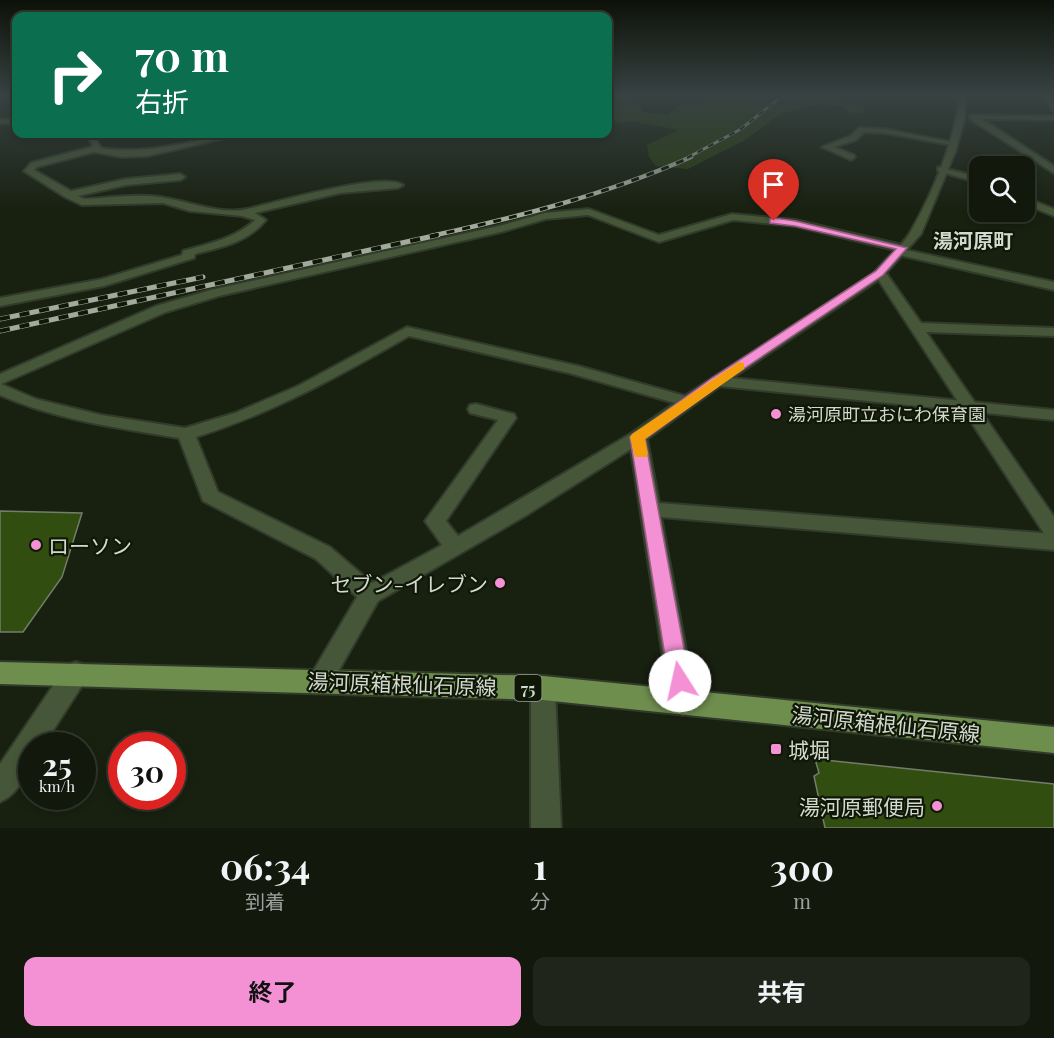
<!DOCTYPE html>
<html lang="ja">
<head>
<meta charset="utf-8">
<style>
	:root { --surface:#12180c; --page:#1f251a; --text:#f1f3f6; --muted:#9ca09d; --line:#31372d; --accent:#f491d4 }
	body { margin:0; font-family:"Playfair Display","Noto Sans JP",serif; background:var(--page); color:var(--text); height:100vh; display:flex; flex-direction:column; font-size:22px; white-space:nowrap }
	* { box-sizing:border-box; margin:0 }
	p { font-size:20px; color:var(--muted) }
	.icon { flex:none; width:33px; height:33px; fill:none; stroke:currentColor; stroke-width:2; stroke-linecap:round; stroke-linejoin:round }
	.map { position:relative; height:828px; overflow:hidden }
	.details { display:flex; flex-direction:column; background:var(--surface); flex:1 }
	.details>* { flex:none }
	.guide { position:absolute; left:12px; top:12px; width:600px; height:126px; border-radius:12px; box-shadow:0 3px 9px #0003,0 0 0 2px var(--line); background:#0b6e4f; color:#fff; overflow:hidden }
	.tools { position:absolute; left:969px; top:156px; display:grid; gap:12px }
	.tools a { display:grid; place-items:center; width:66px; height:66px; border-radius:12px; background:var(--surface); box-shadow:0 3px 9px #0003,0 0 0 2px var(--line); font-size:30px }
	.speed { position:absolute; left:18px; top:732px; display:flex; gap:12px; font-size:30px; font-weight:700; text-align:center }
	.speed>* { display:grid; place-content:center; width:78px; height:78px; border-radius:50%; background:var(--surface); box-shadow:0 3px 9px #0003,0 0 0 2px var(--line); line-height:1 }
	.speed small { font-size:15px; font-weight:400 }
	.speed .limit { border:9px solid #d22; background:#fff; color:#111 }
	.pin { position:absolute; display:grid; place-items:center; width:51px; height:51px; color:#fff; margin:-62px -26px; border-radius:50% 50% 50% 0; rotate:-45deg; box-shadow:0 0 6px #0007 }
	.pin .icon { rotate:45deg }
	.me { position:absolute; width:66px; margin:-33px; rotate:350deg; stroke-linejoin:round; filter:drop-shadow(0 0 4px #0008) }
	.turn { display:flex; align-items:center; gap:21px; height:126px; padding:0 24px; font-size:27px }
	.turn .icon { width:78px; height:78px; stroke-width:2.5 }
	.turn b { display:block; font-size:42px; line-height:51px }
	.eta { display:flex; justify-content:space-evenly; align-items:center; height:102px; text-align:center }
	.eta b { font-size:36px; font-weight:700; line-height:42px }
	.button { display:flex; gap:12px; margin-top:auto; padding:12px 24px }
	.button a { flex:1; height:69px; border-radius:12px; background:var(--accent); color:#111; font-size:24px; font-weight:700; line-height:69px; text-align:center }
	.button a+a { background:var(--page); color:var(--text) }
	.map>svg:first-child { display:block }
	.green { fill:#283c0f }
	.building { fill:#324d10; stroke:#737e6a; stroke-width:1.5 }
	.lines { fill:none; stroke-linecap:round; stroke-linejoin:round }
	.minor-casing { stroke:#323a2b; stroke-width:4 }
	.tertiary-casing { stroke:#323a2b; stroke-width:4 }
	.primary-casing { stroke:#323a2b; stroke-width:4 }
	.minor { fill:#465638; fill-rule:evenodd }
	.tertiary { fill:#465638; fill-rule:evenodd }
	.primary { fill:#6e8e4e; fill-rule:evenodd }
	.rail-far2-casing { stroke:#a2a99d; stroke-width:3 }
	.rail-far1-casing { stroke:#a2a99d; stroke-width:4.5 }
	.rail-casing { stroke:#a2a99d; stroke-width:5 }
	.rail-far2 { stroke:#0f1707; stroke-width:2; stroke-dasharray:6; stroke-linecap:butt }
	.rail-far1 { stroke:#0f1707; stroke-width:3; stroke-dasharray:8; stroke-linecap:butt }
	.rail { stroke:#0f1707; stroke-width:4; stroke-dasharray:10; stroke-linecap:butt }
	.route { fill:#f491d4; stroke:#9f5e8a; stroke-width:1.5 }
	.slow { fill:#f59e0b }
	.poi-dot { fill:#f491d4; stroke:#0f1707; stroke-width:2 }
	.labels { text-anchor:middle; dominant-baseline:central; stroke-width:4.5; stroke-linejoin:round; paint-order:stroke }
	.shield { fill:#0f1707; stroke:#989f92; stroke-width:1.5 }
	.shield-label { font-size:16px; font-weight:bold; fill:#d3d9ce }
	.poi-label { font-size:18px; fill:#d3d9ce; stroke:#0f1707; text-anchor:start }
	.far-district-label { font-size:20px; font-weight:bold; fill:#d3d9ce; stroke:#0f1707 }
	.near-poi-label { font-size:21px; fill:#d3d9ce; stroke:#0f1707; text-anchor:start }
	.near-street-label { font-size:21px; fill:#d3d9ce; stroke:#0f1707 }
</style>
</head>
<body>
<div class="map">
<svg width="1054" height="828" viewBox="0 0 1054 828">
	<rect width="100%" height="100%" fill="#182010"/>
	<!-- green -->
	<path class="green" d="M 608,96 L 628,96 L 640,104 L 642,112 L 668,115 L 681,104 L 715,96 L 839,96 L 837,99 L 866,108 L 862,113 L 851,113 L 839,106 L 820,104 L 782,113 L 743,141 L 688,169 L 656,166 L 649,157 L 647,145 L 679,130 L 631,121 L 608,124 Z"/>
	<!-- building -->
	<path class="building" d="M 0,511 L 82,513 L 62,577 L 23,632 L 0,632 Z
		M 815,759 L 1054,784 L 1054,828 L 825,828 L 814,776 L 819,773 Z"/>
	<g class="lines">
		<!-- minor casing -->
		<g class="minor-casing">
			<path id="minor" d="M 1043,96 L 1049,96 L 1054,104 L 1054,112 Z
				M 0,119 L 16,120 L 16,124 L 0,123 Z
				M 859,128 L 885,129 L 956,143 L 952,145 L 885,133 L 864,132 L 856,140 L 834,147 L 854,155 L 855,157 L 851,160 L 822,147 L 850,136 Z
				M 85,134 L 93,134 L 101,148 C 145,155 187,142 230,134 L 243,134 L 147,156 L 122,157 L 94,152 L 37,167 L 34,170 L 71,191 L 126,179 L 180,174 L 185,177 L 180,180 L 126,185 L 78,196 L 84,199 C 108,198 143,193 166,198 C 189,202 223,215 247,209 C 273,203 384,171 403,185 L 398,188 L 340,193 L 255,213 L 266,220 C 247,243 222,247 195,254 L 194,258 L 104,286 L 0,306 L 0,298 L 102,279 L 182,255 L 183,251 C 210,243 234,239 255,220 L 242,216 L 190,211 L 163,203 L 82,205 L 65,197 L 24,171 L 31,163 L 91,147 L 93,145 Z
				M 938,167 L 980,177 L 980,183 L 938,171 Z
				M 1024,197 L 1054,209 L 1054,216 L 1024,204 Z
				M 589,209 L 659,235 L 732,214 L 795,220 L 906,246 L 906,250 L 1054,282 L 1054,290 L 899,255 L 895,254 L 895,250 L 795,226 L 733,220 L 659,242 L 588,215 L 546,219 L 501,232 L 219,296 L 166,312 L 1,384 L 36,399 L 101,415 L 185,428 L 235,413 L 298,386 L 407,327 L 578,366 L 685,396 L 880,269 L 884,270 L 884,276 L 732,378 L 1054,410 L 1054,420 L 720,386 L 647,439 L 659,503 L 1054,534 L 1054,550 L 661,517 L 696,703 L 692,711 L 683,715 L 674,711 L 670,703 L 631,449 L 525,516 L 378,601 L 329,688 L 320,691 L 311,688 L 308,680 L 357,597 L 316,559 L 203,501 L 179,438 C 119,428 56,420 0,395 L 0,374 L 156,306 L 211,290 L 499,226 L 545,213 ZM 409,336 L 569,373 L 675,403 L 632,433 L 458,536 L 446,521 L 516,418 L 514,414 L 476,404 L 470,405 L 468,409 L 470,413 L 498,420 L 425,521 L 442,545 L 372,583 L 330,547 L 218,492 L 196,437 C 275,412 337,377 409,336 Z
				M 543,676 L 552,680 L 555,688 L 561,828 L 531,828 L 531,688 L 534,680 Z"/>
		</g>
		<!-- tertiary casing -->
		<g class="tertiary-casing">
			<path id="tertiary" d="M 959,96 L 965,96 L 965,116 L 956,150 L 921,234 L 886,273 L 921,323 L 1054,328 L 1054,336 L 926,332 L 1054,517 L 1054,541 L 1047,538 L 874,273 C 885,259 902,247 911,231 C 932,194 956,139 959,96 Z
				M 970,115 L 1054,116 L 1054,120 L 982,119 L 1054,166 L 1054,173 L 970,119 Z
				M 76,662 L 85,665 L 88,673 L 85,681 L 43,746 L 32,746 C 32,766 21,793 0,802 L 0,764 L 67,665 Z"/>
		</g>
		<!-- primary casing -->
		<g class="primary-casing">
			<path id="primary" d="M 0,662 L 543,676 L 1054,727 L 1054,753 L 543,700 L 0,684 Z"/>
		</g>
		<!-- minor -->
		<use href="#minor" class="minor"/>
		<!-- tertiary -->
		<use href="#tertiary" class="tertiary"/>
		<!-- primary -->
		<use href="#primary" class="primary"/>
		<!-- rail-far2 casing -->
		<g class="rail-far2-casing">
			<path id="rail-far2" d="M 687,158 L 741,129 L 782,96"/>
		</g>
		<!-- rail-far1 casing -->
		<g class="rail-far1-casing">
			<path id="rail-far1" d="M 431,236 C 519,217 608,194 691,157"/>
		</g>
		<!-- rail casing -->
		<g class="rail-casing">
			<path id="rail" d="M 0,319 L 203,277
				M 0,331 L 438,235"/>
		</g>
		<!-- rail-far2 -->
		<use href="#rail-far2" class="rail-far2"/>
		<!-- rail-far1 -->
		<use href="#rail-far1" class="rail-far1"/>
		<!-- rail -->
		<use href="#rail" class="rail"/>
	</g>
	<!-- sky -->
	<linearGradient id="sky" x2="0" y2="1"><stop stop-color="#0d1209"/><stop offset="0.45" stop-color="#374242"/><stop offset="1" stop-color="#374242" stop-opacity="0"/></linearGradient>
	<rect width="1054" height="212" fill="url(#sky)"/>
	<!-- route -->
	<path class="route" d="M 774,218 L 795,221 L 907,248 L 883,275 L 721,384 L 645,439 L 690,681 L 687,688 L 680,690 L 672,688 L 669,681 L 630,437 L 712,378 L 876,271 L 896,249 L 795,226 L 770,223 L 770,219 Z"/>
	<!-- slow -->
	<path class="slow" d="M 739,362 L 744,363 L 744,369 L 645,439 L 648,454 L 646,457 L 635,457 L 630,437 L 632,434 Z"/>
	<!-- markers -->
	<g class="poi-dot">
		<circle cx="776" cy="414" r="6"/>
		<circle cx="36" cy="545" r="6"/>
		<circle cx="500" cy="583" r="6"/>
		<rect x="770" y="743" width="12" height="12" rx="3"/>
		<circle cx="937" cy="806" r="6"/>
	</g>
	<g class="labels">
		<!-- shield labels -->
		<rect class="shield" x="514.5" y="675" width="27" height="26" rx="4.5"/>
		<g class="shield-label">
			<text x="528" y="688">75</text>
		</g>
		<!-- poi labels -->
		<g class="poi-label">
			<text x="788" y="414">湯河原町立おにわ保育園</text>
		</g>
		<!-- far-district labels -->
		<g class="far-district-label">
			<text x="973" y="239">湯河原町</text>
		</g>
		<!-- near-poi labels -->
		<g class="near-poi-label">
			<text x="48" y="545">ローソン</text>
			<text x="488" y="583" text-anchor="end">セブン-イレブン</text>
			<text x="788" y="749">城堀</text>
			<text x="925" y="806" text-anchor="end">湯河原郵便局</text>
		</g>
		<!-- near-street labels -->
		<g class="near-street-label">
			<text transform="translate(402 683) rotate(2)">湯河原箱根仙石原線</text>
			<text transform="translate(886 723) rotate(6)">湯河原箱根仙石原線</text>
		</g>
	</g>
</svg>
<div class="tools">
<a><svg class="icon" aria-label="search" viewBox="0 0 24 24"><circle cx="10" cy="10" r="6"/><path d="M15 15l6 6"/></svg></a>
</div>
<div class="speed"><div>25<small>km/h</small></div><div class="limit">30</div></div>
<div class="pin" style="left:774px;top:221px;background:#d93025"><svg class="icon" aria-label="arrive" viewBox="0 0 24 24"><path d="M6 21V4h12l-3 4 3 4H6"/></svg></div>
<svg class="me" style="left:680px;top:681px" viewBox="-20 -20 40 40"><circle r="19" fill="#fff"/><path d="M0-13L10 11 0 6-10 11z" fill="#f491d4"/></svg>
<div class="guide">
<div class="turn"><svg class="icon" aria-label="right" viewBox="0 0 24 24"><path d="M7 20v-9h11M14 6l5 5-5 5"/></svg><div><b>70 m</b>右折</div></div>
</div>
</div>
<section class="details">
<div class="eta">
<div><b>06:34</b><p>到着</p></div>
<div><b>1</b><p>分</p></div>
<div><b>300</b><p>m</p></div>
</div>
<div class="button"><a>終了</a><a>共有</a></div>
</section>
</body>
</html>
